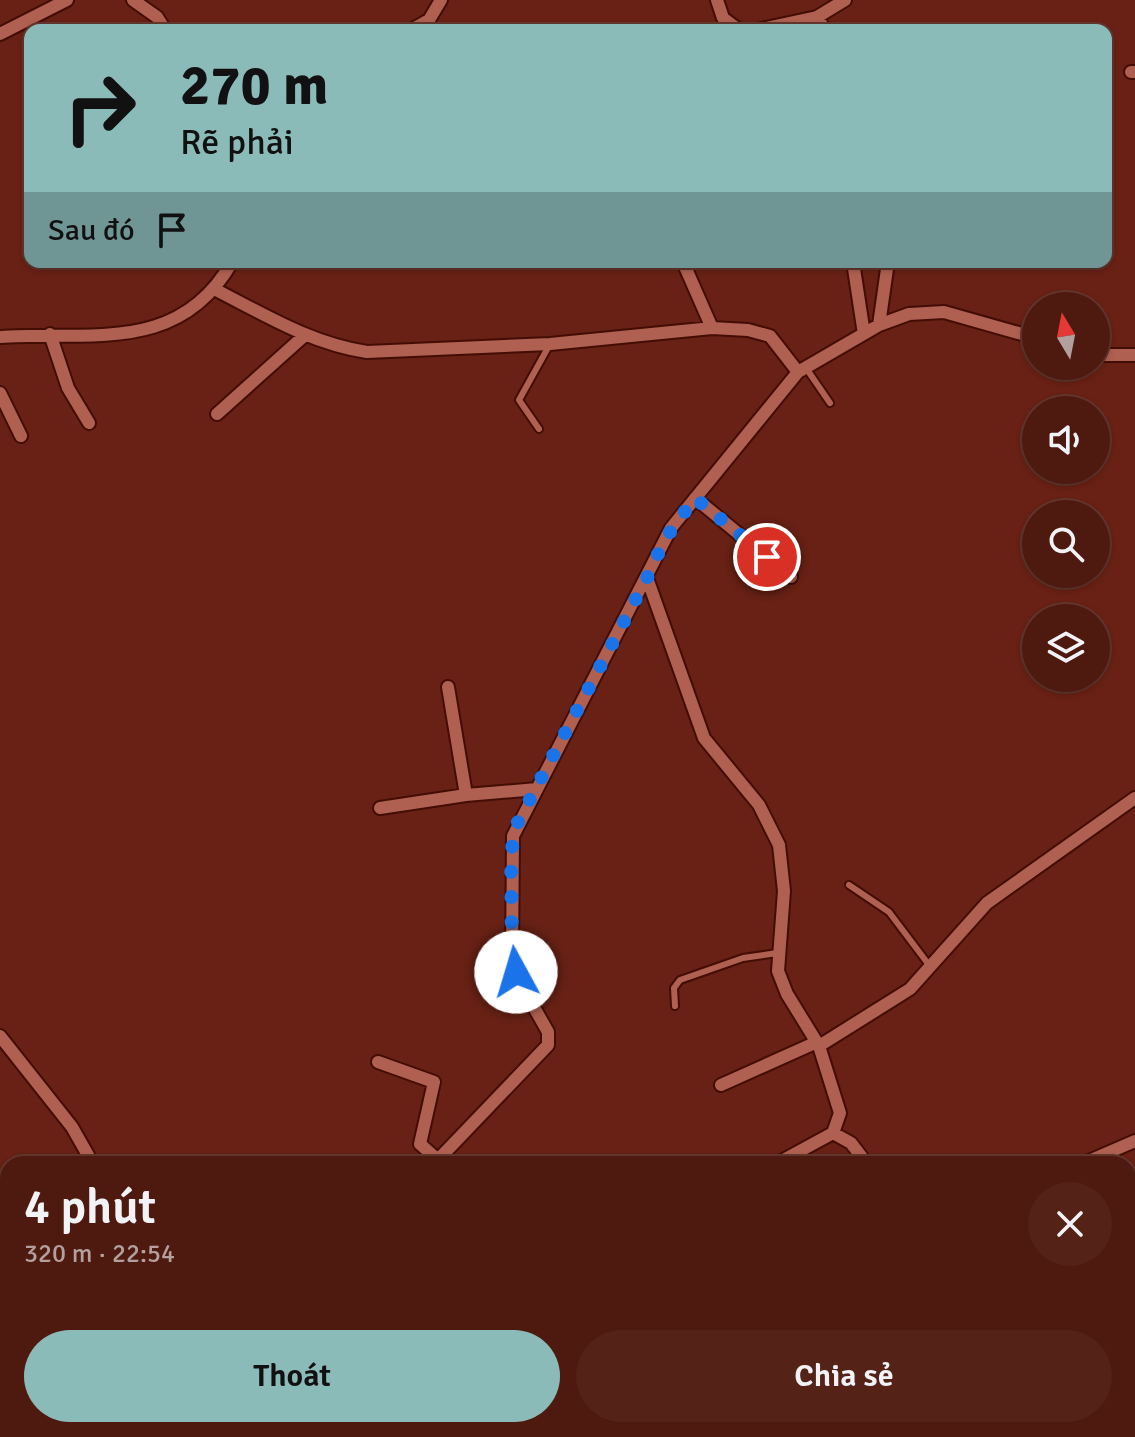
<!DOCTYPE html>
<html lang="vi">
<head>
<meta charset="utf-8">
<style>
	:root { --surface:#4e190f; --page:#552218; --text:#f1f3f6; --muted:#b3a09e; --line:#65382f; --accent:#8bbbb9 }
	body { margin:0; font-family:Signika,sans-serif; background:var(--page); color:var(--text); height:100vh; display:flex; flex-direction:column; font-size:30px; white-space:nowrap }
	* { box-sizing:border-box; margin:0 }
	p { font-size:26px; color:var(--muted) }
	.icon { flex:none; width:44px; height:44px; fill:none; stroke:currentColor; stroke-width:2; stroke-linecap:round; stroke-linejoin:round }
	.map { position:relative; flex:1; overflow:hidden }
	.sheet { position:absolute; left:0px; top:1156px; width:1136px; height:282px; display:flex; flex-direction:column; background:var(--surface); border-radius:24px 24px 0 0; box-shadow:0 2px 6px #0004,0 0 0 2px var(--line) }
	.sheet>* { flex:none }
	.banner { position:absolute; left:24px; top:24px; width:1088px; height:244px; border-radius:16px; box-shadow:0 2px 6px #0004,0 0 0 2px var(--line); background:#8bbbb9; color:#111; overflow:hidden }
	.needle { width:52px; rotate:350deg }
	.tools { position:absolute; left:1022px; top:292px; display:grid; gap:16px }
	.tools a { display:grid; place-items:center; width:88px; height:88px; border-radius:50%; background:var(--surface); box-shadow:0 2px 6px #0004,0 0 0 2px var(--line); font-size:40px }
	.pin { position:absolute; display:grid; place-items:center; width:68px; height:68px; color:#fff; margin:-34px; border:4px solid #fff; border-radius:50%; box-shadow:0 2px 8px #0007 }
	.me { position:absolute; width:88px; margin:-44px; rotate:354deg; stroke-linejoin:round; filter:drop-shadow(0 0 6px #0008) }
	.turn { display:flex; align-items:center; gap:28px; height:168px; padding:0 24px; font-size:36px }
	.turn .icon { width:104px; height:104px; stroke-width:2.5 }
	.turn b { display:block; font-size:56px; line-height:68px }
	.then { display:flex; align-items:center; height:76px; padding:0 24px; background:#0003; gap:16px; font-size:30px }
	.round { display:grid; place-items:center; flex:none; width:84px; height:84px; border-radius:42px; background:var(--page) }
	.overview { display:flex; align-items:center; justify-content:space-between; height:136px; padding:0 24px }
	h1 { font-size:48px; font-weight:600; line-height:60px }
	.button { display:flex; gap:16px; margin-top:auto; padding:16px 24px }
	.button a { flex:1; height:92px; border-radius:48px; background:var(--accent); color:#111; font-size:32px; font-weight:600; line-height:92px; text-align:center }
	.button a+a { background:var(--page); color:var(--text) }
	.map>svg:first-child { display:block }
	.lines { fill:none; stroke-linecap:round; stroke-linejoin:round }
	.lane-casing { stroke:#430d05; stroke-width:10 }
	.street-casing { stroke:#430d05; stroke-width:16 }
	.lane { stroke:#af6050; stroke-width:6 }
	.street { stroke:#af6050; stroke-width:12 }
	.route { stroke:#1a73e8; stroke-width:14; stroke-dasharray:0 25.2 }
</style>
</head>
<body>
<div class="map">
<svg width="1135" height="1437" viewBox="0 0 1135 1437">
	<rect width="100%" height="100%" fill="#682114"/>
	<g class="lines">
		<!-- lane casing -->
		<g class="lane-casing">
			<path id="lane" d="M 806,368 L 830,403
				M 539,429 L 519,400 L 550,344
				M 849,885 L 889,912 L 929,965
				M 675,1006 L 674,988 L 680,980 L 743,958 L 777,953"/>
		</g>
		<!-- street casing -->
		<g class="street-casing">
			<path id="street" d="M 133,0 L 157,17 L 165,30
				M 717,0 L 723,18 L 739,30
				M 411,30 L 429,20 L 441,0
				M 757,30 L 817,17
				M 804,30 L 823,26
				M 825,30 L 817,17 L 845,0
				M 0,34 L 67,0
				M 1131,72 L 1135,72
				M 683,262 L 712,328
				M 853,262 L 864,334
				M 216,290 C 265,315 312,344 367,352 L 550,344 L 712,328 L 748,330 L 770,336 L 798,372
				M 879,325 L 888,262
				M 50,334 L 68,388 L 89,423
				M 0,337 C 90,331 179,355 232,262
				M 1096,355 L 1135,355
				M 0,393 L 21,436
				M 217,414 L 305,335
				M 695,498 L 791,577
				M 647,578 L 704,738 L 759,805 L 779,845 L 784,891 L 778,971 L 787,994 L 819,1046
				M 448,687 L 466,795
				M 380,808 L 466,795 L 537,789
				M 0,1036 L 72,1127 L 93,1164
				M 378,1062 L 434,1082 L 420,1144 L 438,1160
				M 721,1085 L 817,1042
				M 833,1133 L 840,1113 L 819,1046 L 910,989 L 987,903 L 1135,798
				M 434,1164 L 548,1045 L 548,1032 L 522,986 L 512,957 L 513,836 L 671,528 L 798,372 L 879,325 L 909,314 L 944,312 L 1036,338
				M 776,1164 L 833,1133 L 851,1143 L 867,1164
				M 1082,1164 L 1135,1141
				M 1128,1304 L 1135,1302
				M 1128,1347 L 1135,1354
				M 229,1430 L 232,1437
				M 385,1430 L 395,1437
				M 590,1430 L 604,1437
				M 265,1437 L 288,1430"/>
		</g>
		<!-- lane -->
		<use href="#lane" class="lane"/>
		<!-- street -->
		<use href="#street" class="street"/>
	</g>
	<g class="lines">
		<!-- route -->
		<path class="route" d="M 516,972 L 512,957 L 511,852 L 518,822 L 647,578 L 665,539 L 695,498 L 767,557"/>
	</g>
</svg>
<div class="tools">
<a><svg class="needle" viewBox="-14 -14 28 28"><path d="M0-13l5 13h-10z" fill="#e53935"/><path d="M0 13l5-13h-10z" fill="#b3a09e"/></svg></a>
<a><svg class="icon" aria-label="sound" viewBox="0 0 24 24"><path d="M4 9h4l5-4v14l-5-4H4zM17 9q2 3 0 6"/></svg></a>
<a><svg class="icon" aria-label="search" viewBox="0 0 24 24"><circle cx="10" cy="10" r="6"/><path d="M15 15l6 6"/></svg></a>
<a><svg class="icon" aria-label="layers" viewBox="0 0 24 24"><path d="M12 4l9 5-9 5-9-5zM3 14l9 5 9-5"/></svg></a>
</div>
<div class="pin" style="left:767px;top:557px;background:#d93025"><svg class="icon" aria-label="arrive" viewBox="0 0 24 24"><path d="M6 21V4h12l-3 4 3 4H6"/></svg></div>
<svg class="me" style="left:516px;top:972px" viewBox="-20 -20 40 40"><circle r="19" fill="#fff"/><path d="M0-13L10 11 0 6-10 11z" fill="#1a73e8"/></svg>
<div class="banner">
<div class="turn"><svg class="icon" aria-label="right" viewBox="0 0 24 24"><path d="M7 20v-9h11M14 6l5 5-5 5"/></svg><div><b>270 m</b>Rẽ phải</div></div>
<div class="then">Sau đó<svg class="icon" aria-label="arrive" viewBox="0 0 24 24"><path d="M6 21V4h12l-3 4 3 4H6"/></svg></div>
</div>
<section class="sheet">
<div class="overview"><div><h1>4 phút</h1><p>320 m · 22:54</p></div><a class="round"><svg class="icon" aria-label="close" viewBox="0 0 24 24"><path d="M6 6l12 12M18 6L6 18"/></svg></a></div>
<div class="button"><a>Thoát</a><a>Chia sẻ</a></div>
</section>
</div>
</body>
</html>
